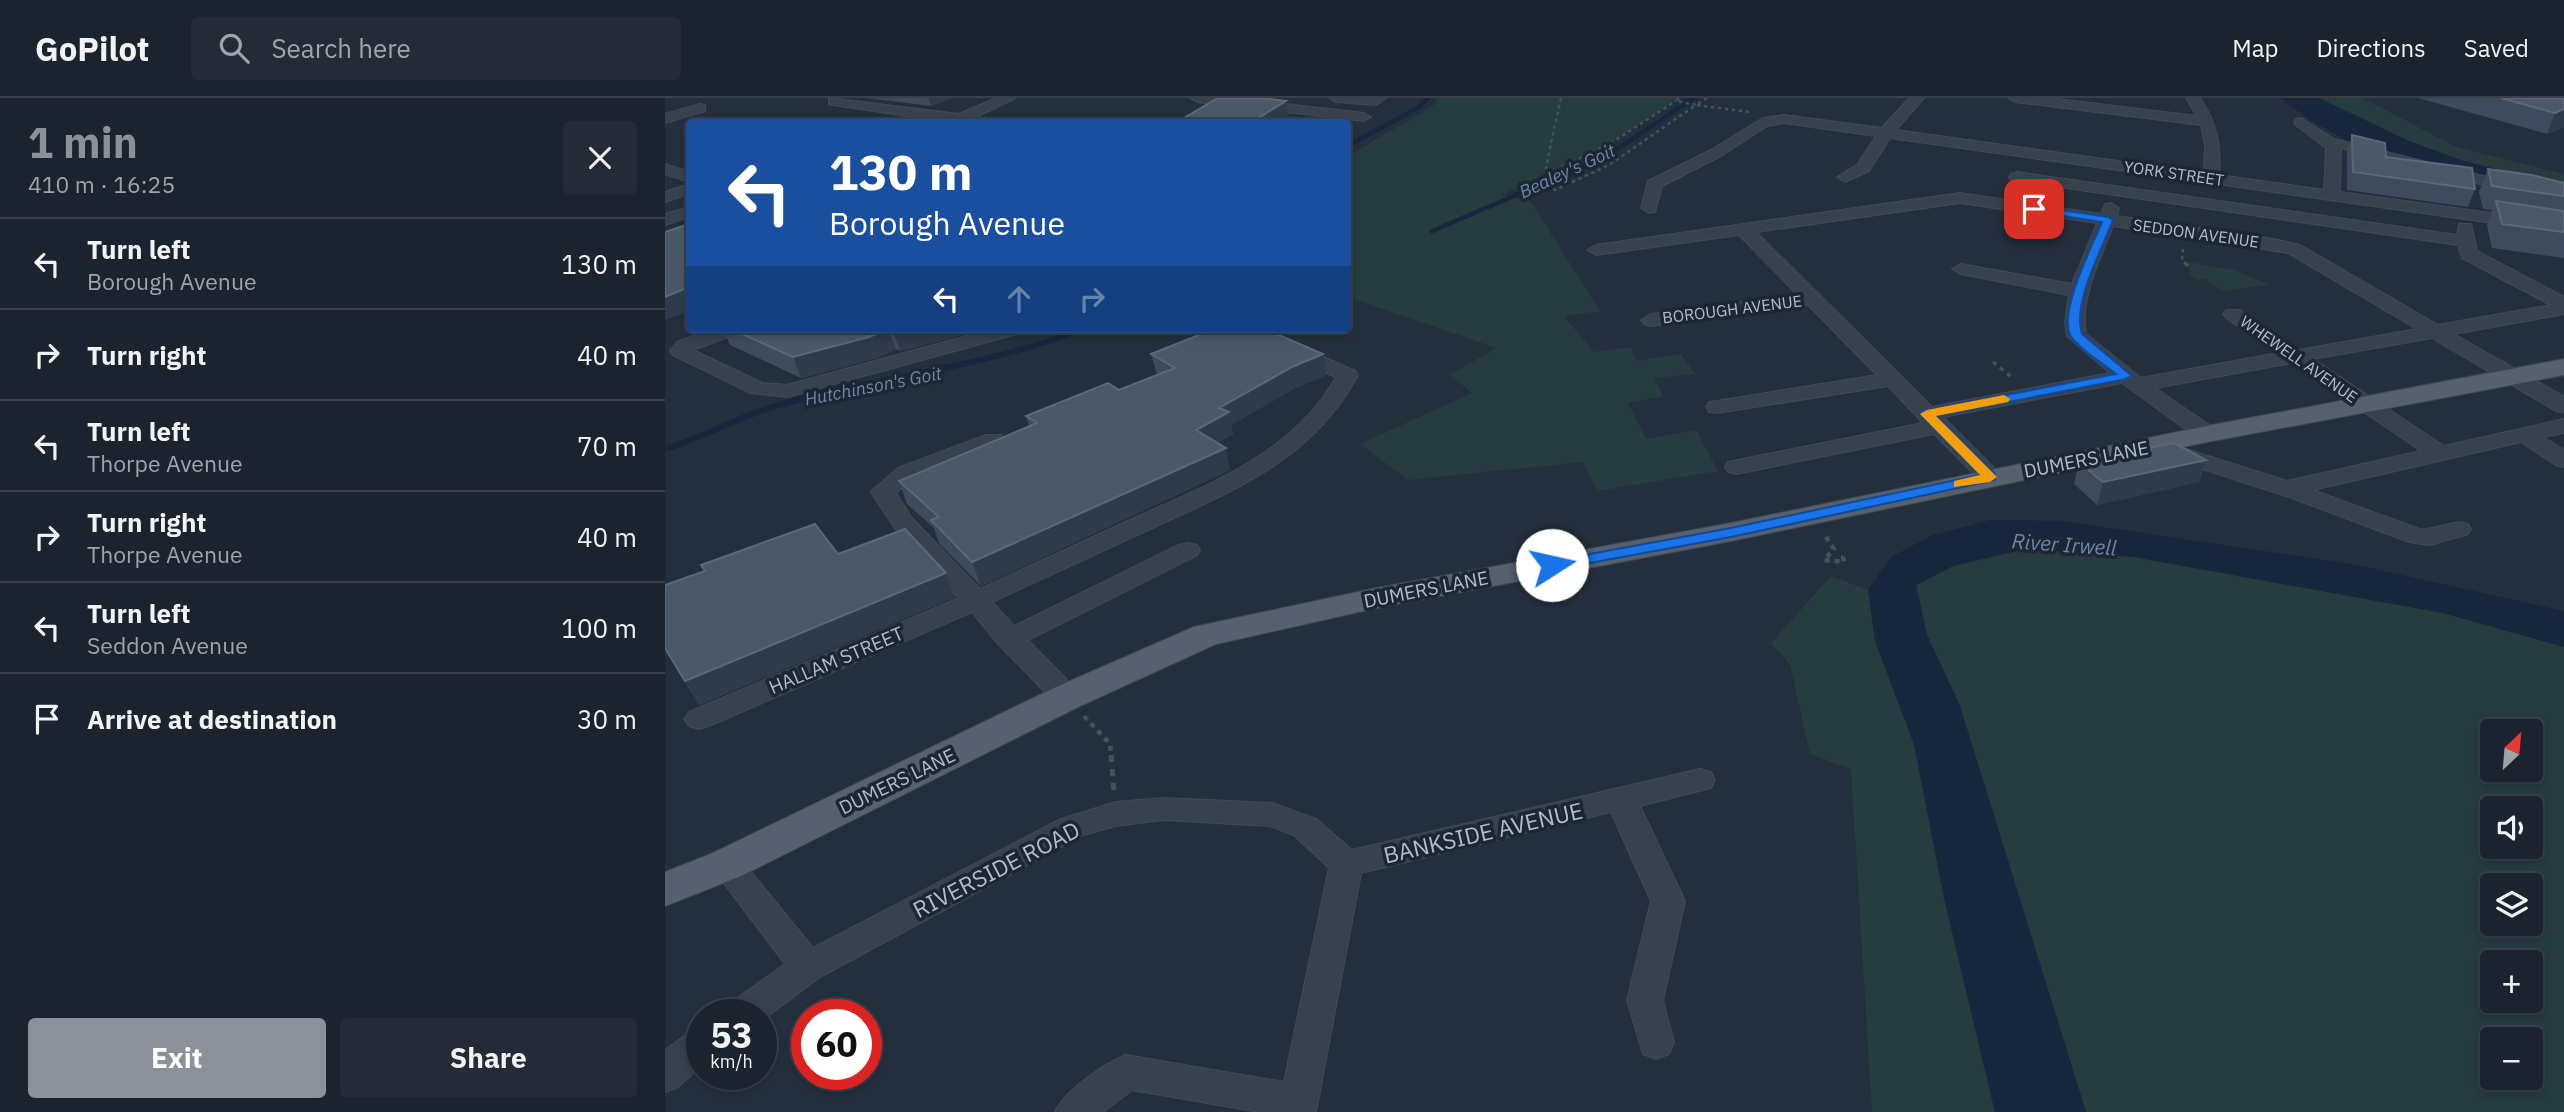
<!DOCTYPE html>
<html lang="en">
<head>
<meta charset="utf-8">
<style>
	:root { --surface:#1b232e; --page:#242b36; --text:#f1f3f6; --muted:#a0a4aa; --line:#39404a; --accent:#8c9099 }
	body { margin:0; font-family:"IBM Plex Sans",sans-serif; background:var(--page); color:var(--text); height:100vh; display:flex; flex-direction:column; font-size:26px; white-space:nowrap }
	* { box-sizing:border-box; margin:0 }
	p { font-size:23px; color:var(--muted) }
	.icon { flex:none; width:38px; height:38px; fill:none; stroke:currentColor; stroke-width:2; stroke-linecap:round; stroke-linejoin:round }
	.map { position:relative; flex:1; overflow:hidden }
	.side { display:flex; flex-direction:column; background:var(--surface); width:665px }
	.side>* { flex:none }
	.top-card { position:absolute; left:21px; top:21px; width:665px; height:214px; border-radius:7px; box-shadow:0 4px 10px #0003,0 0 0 2px var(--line); background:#1a4fa0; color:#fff; overflow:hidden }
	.needle { width:46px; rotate:26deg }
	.tools { position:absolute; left:1815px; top:621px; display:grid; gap:14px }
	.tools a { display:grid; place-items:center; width:63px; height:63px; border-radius:7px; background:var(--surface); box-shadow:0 4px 10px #0003,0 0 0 2px var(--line); font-size:35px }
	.speed { position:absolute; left:21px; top:901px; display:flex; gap:14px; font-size:35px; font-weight:700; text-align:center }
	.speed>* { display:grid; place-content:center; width:91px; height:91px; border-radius:50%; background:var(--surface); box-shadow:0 4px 10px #0003,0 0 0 2px var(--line); line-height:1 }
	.speed small { font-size:18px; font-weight:400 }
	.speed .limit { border:10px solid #d22; background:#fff; color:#111 }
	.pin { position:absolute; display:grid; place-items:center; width:60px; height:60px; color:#fff; margin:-30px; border-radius:14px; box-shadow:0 4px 10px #0006 }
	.me { position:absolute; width:77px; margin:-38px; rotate:80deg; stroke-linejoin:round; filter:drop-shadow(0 0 5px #0008) }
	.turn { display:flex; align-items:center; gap:24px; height:147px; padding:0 28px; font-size:32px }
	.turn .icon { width:91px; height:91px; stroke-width:2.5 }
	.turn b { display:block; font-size:49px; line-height:60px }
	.lanes { display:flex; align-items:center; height:66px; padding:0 28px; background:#0003; justify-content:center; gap:35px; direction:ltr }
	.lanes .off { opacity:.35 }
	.round { display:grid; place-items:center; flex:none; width:74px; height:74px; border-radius:7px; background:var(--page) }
	.summary { display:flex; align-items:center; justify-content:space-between; height:119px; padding:0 28px }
	h1 { font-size:42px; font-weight:700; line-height:52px; color:var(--accent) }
	.button { display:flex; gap:14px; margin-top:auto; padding:14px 28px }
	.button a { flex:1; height:80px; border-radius:7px; background:var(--accent); color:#fff; font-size:28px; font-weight:700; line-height:80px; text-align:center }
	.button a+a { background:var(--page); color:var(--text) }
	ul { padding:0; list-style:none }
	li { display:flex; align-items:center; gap:21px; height:91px; padding:0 28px; border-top:2px solid var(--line) }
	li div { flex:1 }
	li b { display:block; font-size:26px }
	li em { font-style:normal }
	header { display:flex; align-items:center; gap:42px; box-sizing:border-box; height:98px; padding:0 35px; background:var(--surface); border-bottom:2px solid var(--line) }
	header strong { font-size:33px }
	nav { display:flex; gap:38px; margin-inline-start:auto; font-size:24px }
	.search { width:490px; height:63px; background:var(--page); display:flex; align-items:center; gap:18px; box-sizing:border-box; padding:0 24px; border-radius:7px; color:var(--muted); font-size:26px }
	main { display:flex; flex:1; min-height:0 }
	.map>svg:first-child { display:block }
	.green { fill:#263c3f; fill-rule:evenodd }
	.water { fill:#17263c }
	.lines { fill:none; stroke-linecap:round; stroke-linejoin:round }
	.stream-far1 { stroke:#17263c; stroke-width:4.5 }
	.stream { stroke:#17263c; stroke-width:6 }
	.minor-casing { stroke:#414a57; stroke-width:2 }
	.major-casing { stroke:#414a57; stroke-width:2 }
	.path-far3 { stroke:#3f5557; stroke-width:2.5; stroke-dasharray:3.5 3.5; stroke-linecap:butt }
	.path-far2 { stroke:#3f5557; stroke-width:3.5; stroke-dasharray:4.5 4.5; stroke-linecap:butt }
	.path-far1 { stroke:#3f5557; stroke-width:4.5; stroke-dasharray:5 5; stroke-linecap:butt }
	.path { stroke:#3f5557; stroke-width:5; stroke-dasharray:7 7; stroke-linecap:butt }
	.minor { fill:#38414e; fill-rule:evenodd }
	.major { fill:#56606e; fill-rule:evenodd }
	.wall { fill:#3f4b5c }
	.shaded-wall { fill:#2f3b4b }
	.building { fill:#4b5868; stroke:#5c6777; stroke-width:2 }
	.route { fill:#1a73e8; stroke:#114b97; stroke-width:2 }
	.slow { fill:#f59e0b }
	.labels { text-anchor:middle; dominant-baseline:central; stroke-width:7; stroke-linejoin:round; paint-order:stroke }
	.far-street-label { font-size:16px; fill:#b4bcc9; stroke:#1d2633 }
	.far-water-label { font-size:18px; font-style:italic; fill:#6d86a8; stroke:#1d2633 }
	.street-label { font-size:19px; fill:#b4bcc9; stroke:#1d2633 }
	.water-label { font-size:21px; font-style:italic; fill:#6d86a8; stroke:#1d2633 }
	.near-street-label { font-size:23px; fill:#b4bcc9; stroke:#1d2633 }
</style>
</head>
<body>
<header>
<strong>GoPilot</strong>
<div class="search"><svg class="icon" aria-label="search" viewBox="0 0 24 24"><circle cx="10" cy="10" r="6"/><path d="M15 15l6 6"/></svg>Search here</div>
<nav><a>Map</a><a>Directions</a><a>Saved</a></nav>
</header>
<main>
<section class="side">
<div class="summary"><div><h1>1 min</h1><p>410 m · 16:25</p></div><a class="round"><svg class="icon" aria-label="close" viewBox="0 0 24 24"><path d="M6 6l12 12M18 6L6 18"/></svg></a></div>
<ul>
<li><svg class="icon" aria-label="left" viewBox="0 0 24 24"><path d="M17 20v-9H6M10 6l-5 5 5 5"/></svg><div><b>Turn left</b><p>Borough Avenue</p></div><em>130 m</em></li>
<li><svg class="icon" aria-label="right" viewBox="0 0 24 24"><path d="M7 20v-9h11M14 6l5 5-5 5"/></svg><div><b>Turn right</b></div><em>40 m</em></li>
<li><svg class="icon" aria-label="left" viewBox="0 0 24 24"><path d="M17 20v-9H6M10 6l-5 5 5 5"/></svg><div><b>Turn left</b><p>Thorpe Avenue</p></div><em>70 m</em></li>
<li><svg class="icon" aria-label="right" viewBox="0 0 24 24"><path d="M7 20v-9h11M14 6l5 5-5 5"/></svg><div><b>Turn right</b><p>Thorpe Avenue</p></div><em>40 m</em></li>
<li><svg class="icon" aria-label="left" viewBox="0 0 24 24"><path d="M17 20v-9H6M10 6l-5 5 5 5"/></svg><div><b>Turn left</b><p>Seddon Avenue</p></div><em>100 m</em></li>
<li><svg class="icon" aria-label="arrive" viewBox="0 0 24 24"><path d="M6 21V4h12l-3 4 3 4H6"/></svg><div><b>Arrive at destination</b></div><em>30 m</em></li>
</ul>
<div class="button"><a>Exit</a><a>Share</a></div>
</section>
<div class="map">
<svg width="1899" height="1014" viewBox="0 0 1899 1014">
	<rect width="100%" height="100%" fill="#242f3e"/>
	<!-- green -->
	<path class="green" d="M 772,0 L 1015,0 L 926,57 L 836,97 L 866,104 L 935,213 L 899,218 L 929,254 L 966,249 L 971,263 L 1016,256 L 1030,276 L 989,280 L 998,298 L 963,305 L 981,341 L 1031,332 L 1053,373 L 933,393 L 917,364 L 743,382 L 695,346 L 807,295 L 785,277 L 831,250 L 683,199 L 683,58 L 768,8 Z
		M 1654,0 L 1698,0 L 1791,49 L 1899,76 L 1899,89 L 1796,62 L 1746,44 Z
		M 1523,164 L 1570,172 L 1604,187 L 1558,193 L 1540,181 L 1532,182 L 1526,178 Z
		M 1361,450 L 1469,459 L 1778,515 L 1899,549 L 1899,1014 L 1421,1014 L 1295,608 L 1262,537 L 1251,487 L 1288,468 ZM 1827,634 L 1866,634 L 1866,672 L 1827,672 ZM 1827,710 L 1866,710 L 1866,749 L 1827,749 ZM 1827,788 L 1866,788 L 1866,826 L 1827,826 ZM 1827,864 L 1866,864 L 1866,903 L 1827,903 ZM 1827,942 L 1866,942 L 1866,980 L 1827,980 Z
		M 1166,478 L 1203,492 L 1210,543 L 1249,646 L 1279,800 L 1330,1014 L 1207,1014 L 1186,671 L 1145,656 L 1125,567 L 1106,545 Z"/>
	<!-- water -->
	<path class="water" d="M 1615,0 L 1654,0 L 1746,44 L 1796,62 L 1899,89 L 1899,99 L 1685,44 L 1645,22 Z
		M 1325,422 L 1398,423 L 1687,466 L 1899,513 L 1899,549 L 1778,515 L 1469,459 L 1361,451 L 1288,468 L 1251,487 L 1262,537 L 1295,608 L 1421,1014 L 1330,1014 L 1279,800 L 1249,646 L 1210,543 L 1203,492 L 1226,459 L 1268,437 Z"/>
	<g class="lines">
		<!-- stream-far1 -->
		<path class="stream-far1" d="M 682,48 L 753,10 L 763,0
			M 767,133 L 942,58 L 1029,0"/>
		<!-- stream -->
		<path class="stream" d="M 0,351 C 39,339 75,318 114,307 C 216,278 317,270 418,231"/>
		<!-- minor casing -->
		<g class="minor-casing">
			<path id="minor" d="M 164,0 L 294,16 L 331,0 L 350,0 L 301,24 L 281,24 L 169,7 L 164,6 Z
				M 525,0 L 569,0 L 699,15 L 706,19 L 699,23 L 532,4 Z
				M 664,0 L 721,0 L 711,7 L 671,4 Z
				M 1244,0 L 1259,0 L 1231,32 L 1539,75 L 1540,47 L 1536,27 L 1350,4 L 1343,0 L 1384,0 L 1532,18 L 1521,0 L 1535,0 C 1552,25 1556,46 1554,77 L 1659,92 L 1661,50 L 1631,27 L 1629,24 L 1631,21 L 1636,20 L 1669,41 L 1899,98 L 1899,108 L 1676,50 L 1675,94 L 1899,125 L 1899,135 L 1225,40 L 1204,73 L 1180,84 L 1172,79 L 1192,67 L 1211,38 L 1119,25 L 1102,28 L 1056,58 L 997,88 L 990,114 L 984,115 L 976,110 L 983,83 L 1046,52 L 1098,20 L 1119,17 L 1217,30 Z
				M 35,6 L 40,7 L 40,13 L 0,25 L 0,16 Z
				M 0,66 L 24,74 L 24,84 L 0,76 Z
				M 1352,74 L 1792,137 L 1794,126 L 1806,126 L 1812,153 L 1899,199 L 1899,216 L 1789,236 L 1899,299 L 1899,314 L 1891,313 L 1767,240 L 1648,261 L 1779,348 L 1899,321 L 1899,335 L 1878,339 L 1899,352 L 1899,369 L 1891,367 L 1856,344 L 1648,392 L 1757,432 L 1794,424 L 1803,426 L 1806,431 L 1803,436 L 1765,447 L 1744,444 L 1627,400 L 1497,358 L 1494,353 L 1497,348 L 1505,346 L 1622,383 L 1756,353 L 1627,265 L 1490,290 L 1550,331 L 1553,336 L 1550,341 L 1534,341 L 1457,285 L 1278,319 L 1333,374 L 1337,379 L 1333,384 L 1317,384 L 1269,336 L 1071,376 L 1063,374 L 1060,369 L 1063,364 L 1258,325 L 1223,288 L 1052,315 L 1044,314 L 1041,309 L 1044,304 L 1052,303 L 1212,277 L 1143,207 L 986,228 L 979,226 L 976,222 L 986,216 L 1133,197 L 1074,137 L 931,157 L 922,152 L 931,147 L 1295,95 L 1436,116 L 1440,106 L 1446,105 L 1454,110 L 1452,118 L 1608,141 L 1635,147 L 1773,227 L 1886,207 L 1797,160 L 1793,147 L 1346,82 L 1344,79 L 1346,76 ZM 1295,105 L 1432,125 L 1407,186 L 1296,166 L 1287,171 L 1296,176 L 1404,197 L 1400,224 L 1402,238 L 1445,275 L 1267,309 L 1091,134 ZM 1448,128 L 1623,155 L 1752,231 L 1634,252 L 1575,212 L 1561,212 L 1558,216 L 1561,220 L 1613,255 L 1476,280 L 1421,236 C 1415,198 1435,162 1448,128 Z
				M 24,86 L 24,96 L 0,104 L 0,94 Z
				M 24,109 L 24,119 L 0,127 L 0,116 Z
				M 48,231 L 77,231 L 74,235 L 28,252 L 97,285 L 122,287 L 327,231 L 359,231 L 356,235 L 122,299 L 86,295 L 8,257 L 5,253 L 12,244 Z
				M 569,231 L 595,231 L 690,273 L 693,277 C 647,363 567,393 483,432 C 431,456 379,480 327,504 L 349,528 L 514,447 L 523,445 L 532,447 L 535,452 L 532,457 L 363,542 L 412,592 L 416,599 L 412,606 L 402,609 L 392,606 L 334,547 L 307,514 L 44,628 L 34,631 L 24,628 L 19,621 L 24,614 L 294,500 L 229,429 L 206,394 L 233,370 L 321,337 L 337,337 L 340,342 L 337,347 L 249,380 L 231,395 L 246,419 L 315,491 C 365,468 415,445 465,422 C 541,387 628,357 671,279 L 572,235 Z
				M 1035,671 L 1046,674 L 1050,682 L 1046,690 L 975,708 L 1020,803 L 998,902 L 1009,945 L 1004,956 L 991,961 L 978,956 L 962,902 L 986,803 L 946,714 L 696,775 L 651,1014 L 594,1014 L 467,992 L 438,1014 L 390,1014 C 399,993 439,966 461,957 L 619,984 L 664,770 L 629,737 L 605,728 L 498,722 L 451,728 L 418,737 L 155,879 L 96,923 L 96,917 L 59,917 L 64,906 L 120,866 L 45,767 L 49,758 L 61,755 L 73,758 L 148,850 L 396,721 L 451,704 L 498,700 L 607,705 L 651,721 L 687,752 Z
				M 37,930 L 37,967 L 13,989 L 0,994 L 0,952 L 24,935 Z"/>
		</g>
		<!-- major casing -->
		<g class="major-casing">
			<path id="major" d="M 1899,261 L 1899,277 L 1542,344 L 1066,443 L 707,511 L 551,546 L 415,608 L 76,778 L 0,808 L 0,774 L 46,756 L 389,590 L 529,529 L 707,491 L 1066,425 L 1542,328 Z"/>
		</g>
		<!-- path-far3 -->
		<path class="path-far3" d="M 896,0 L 881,69 L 884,76 L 949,43 L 1011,3
			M 1014,0 L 1011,3 L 1031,7
			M 1042,0 L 1031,7 L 1084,14
			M 888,83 L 890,92 L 944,67 L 1031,7
			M 1518,151 L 1517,162 L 1522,167"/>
		<!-- path-far2 -->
		<path class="path-far2" d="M 1520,165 L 1526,171
			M 1328,264 L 1349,281"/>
		<!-- path-far1 -->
		<path class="path-far1" d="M 1161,439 L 1169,451 L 1159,462 L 1179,464 L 1178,459 L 1183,457
			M 419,618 L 445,646 L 446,658"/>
		<!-- path -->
		<path class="path" d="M 446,657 L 449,694"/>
		<!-- minor -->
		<use href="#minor" class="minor"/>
		<!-- major -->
		<use href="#major" class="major"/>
	</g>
	<!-- wall -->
	<path class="wall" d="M 202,0 L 286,0 L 266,8 Z
		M 1753,0 L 1899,0 L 1899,29 L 1882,36 Z
		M 1687,37 L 1721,59 L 1810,91 L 1803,109 L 1682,92 L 1682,54 Z
		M 1823,71 L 1899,85 L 1899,160 L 1827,150 L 1822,127 L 1827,112 L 1818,111 L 1814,94 Z
		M 58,231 L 309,231 L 297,237 L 235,253 L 231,251 L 212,260 L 136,280 L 65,247 Z
		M 486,256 L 661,277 L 630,290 L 566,327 L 568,336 L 552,345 L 565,372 L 316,488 L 274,445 L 269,430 L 242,406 L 234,383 L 364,328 L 361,318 L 454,292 L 492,277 Z
		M 1541,362 L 1534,384 L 1432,407 L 1409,386 L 1414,364 Z
		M 173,456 L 281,475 L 290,499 L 34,607 L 0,552 L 0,487 L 39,473 L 36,467 Z"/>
	<!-- shaded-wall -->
	<path class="shaded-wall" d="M 263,0 L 286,0 L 266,8 Z
		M 621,3 L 623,19 L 615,24 L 587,24 Z
		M 1899,11 L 1899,29 L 1882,36 L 1890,15 Z
		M 24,189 L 24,213 L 0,222 L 0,199 Z
		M 223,231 L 231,251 L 212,260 L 136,280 L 128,259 Z
		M 234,231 L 309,231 L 297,237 L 235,253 L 228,233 Z
		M 658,256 L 661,277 L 630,290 L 566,327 L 568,336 L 536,354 L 531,332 L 554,310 L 627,269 Z
		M 561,350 L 565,372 L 316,488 L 307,464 Z
		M 1541,362 L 1534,384 L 1432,407 L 1438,384 Z
		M 281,475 L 290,499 L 34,607 L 20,583 Z"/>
	<!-- building -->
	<path class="building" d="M 553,0 L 597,0 L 621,3 L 587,24 L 512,24 Z
		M 1836,0 L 1899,0 L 1899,11 L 1890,15 Z
		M 1687,37 L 1720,45 L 1721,59 L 1807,70 L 1810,91 L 1688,74 Z
		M 1823,71 L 1867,77 L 1899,85 L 1899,98 L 1827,88 Z
		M 1831,103 L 1899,113 L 1899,134 L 1837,126 Z
		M 24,126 L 24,189 L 0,199 L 0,134 Z
		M 66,231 L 223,231 L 204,239 L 128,259 Z
		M 549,231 L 600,231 L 658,256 L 627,269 L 554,310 L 564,314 L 531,332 L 561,350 L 307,464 L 266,422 L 274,419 L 234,383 L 372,325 L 361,318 L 443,285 L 454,292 L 510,270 L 486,256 Z
		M 1509,345 L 1541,362 L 1438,384 L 1414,364 Z
		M 150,426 L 173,456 L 240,431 L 281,475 L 20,583 L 0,550 L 0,487 L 40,473 L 36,467 Z"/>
	<!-- route -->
	<path class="route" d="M 1369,108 L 1443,119 L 1448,122 C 1437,151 1407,206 1417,236 L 1467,278 L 1461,281 L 1271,318 L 1330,376 L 1330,382 L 1066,439 L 887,472 L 881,471 L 879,467 L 887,463 L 1066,430 L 1315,377 L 1257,318 L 1257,313 L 1451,276 C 1440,267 1411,249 1405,237 C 1394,213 1427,148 1437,124 L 1366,113 L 1366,109 Z"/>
	<!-- slow -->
	<path class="slow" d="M 1339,297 L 1345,301 L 1343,304 L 1271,318 L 1332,379 L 1325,384 L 1289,389 L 1289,383 L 1315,377 L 1255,316 L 1262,312 Z"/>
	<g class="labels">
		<!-- far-street labels -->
		<g class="far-street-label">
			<text transform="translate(1509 75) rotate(8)">YORK STREET</text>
			<text transform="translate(1531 135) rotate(8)">SEDDON AVENUE</text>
			<text transform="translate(1067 211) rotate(-7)">BOROUGH AVENUE</text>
			<text transform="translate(1634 261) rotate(35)">WHEWELL AVENUE</text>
		</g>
		<!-- far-water labels -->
		<g class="far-water-label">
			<text transform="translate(902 73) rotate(-25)">Bealey's Goit</text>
			<text transform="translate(208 288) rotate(-11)">Hutchinson's Goit</text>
		</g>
		<!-- street labels -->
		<g class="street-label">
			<text transform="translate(1421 361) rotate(-11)">DUMERS LANE</text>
			<text transform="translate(761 491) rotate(-11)">DUMERS LANE</text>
			<text transform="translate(171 562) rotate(-23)">HALLAM STREET</text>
			<text transform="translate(232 683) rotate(-26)">DUMERS LANE</text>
		</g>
		<!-- water labels -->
		<g class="water-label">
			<text transform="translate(1399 446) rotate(4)">River Irwell</text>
		</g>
		<!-- near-street labels -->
		<g class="near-street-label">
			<text transform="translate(818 734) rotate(-13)">BANKSIDE AVENUE</text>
			<text transform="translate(331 771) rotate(-27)">RIVERSIDE ROAD</text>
		</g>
	</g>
</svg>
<div class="tools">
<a><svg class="needle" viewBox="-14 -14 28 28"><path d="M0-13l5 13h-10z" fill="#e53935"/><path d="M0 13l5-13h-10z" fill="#a0a4aa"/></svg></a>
<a><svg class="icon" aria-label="sound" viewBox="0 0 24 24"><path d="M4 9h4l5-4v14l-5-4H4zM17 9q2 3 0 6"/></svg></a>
<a><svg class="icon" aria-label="layers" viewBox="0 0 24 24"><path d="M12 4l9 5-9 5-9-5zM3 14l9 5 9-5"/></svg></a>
<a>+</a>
<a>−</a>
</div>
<div class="speed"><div>53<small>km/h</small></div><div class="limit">60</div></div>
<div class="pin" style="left:1369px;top:111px;background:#d93025"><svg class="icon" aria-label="arrive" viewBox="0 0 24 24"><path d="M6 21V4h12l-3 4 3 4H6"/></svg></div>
<svg class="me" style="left:887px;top:467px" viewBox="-20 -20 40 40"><circle r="19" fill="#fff"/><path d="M0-13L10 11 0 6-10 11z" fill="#1a73e8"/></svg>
<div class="top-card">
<div class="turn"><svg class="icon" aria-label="left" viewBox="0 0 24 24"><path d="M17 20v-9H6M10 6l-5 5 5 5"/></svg><div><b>130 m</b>Borough Avenue</div></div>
<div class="lanes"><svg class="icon" aria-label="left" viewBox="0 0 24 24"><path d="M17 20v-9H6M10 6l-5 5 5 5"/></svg><svg class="icon off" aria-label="ahead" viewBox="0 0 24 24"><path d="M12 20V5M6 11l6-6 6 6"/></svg><svg class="icon off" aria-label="right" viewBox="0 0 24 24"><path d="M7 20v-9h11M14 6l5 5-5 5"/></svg></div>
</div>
</div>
</main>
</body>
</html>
